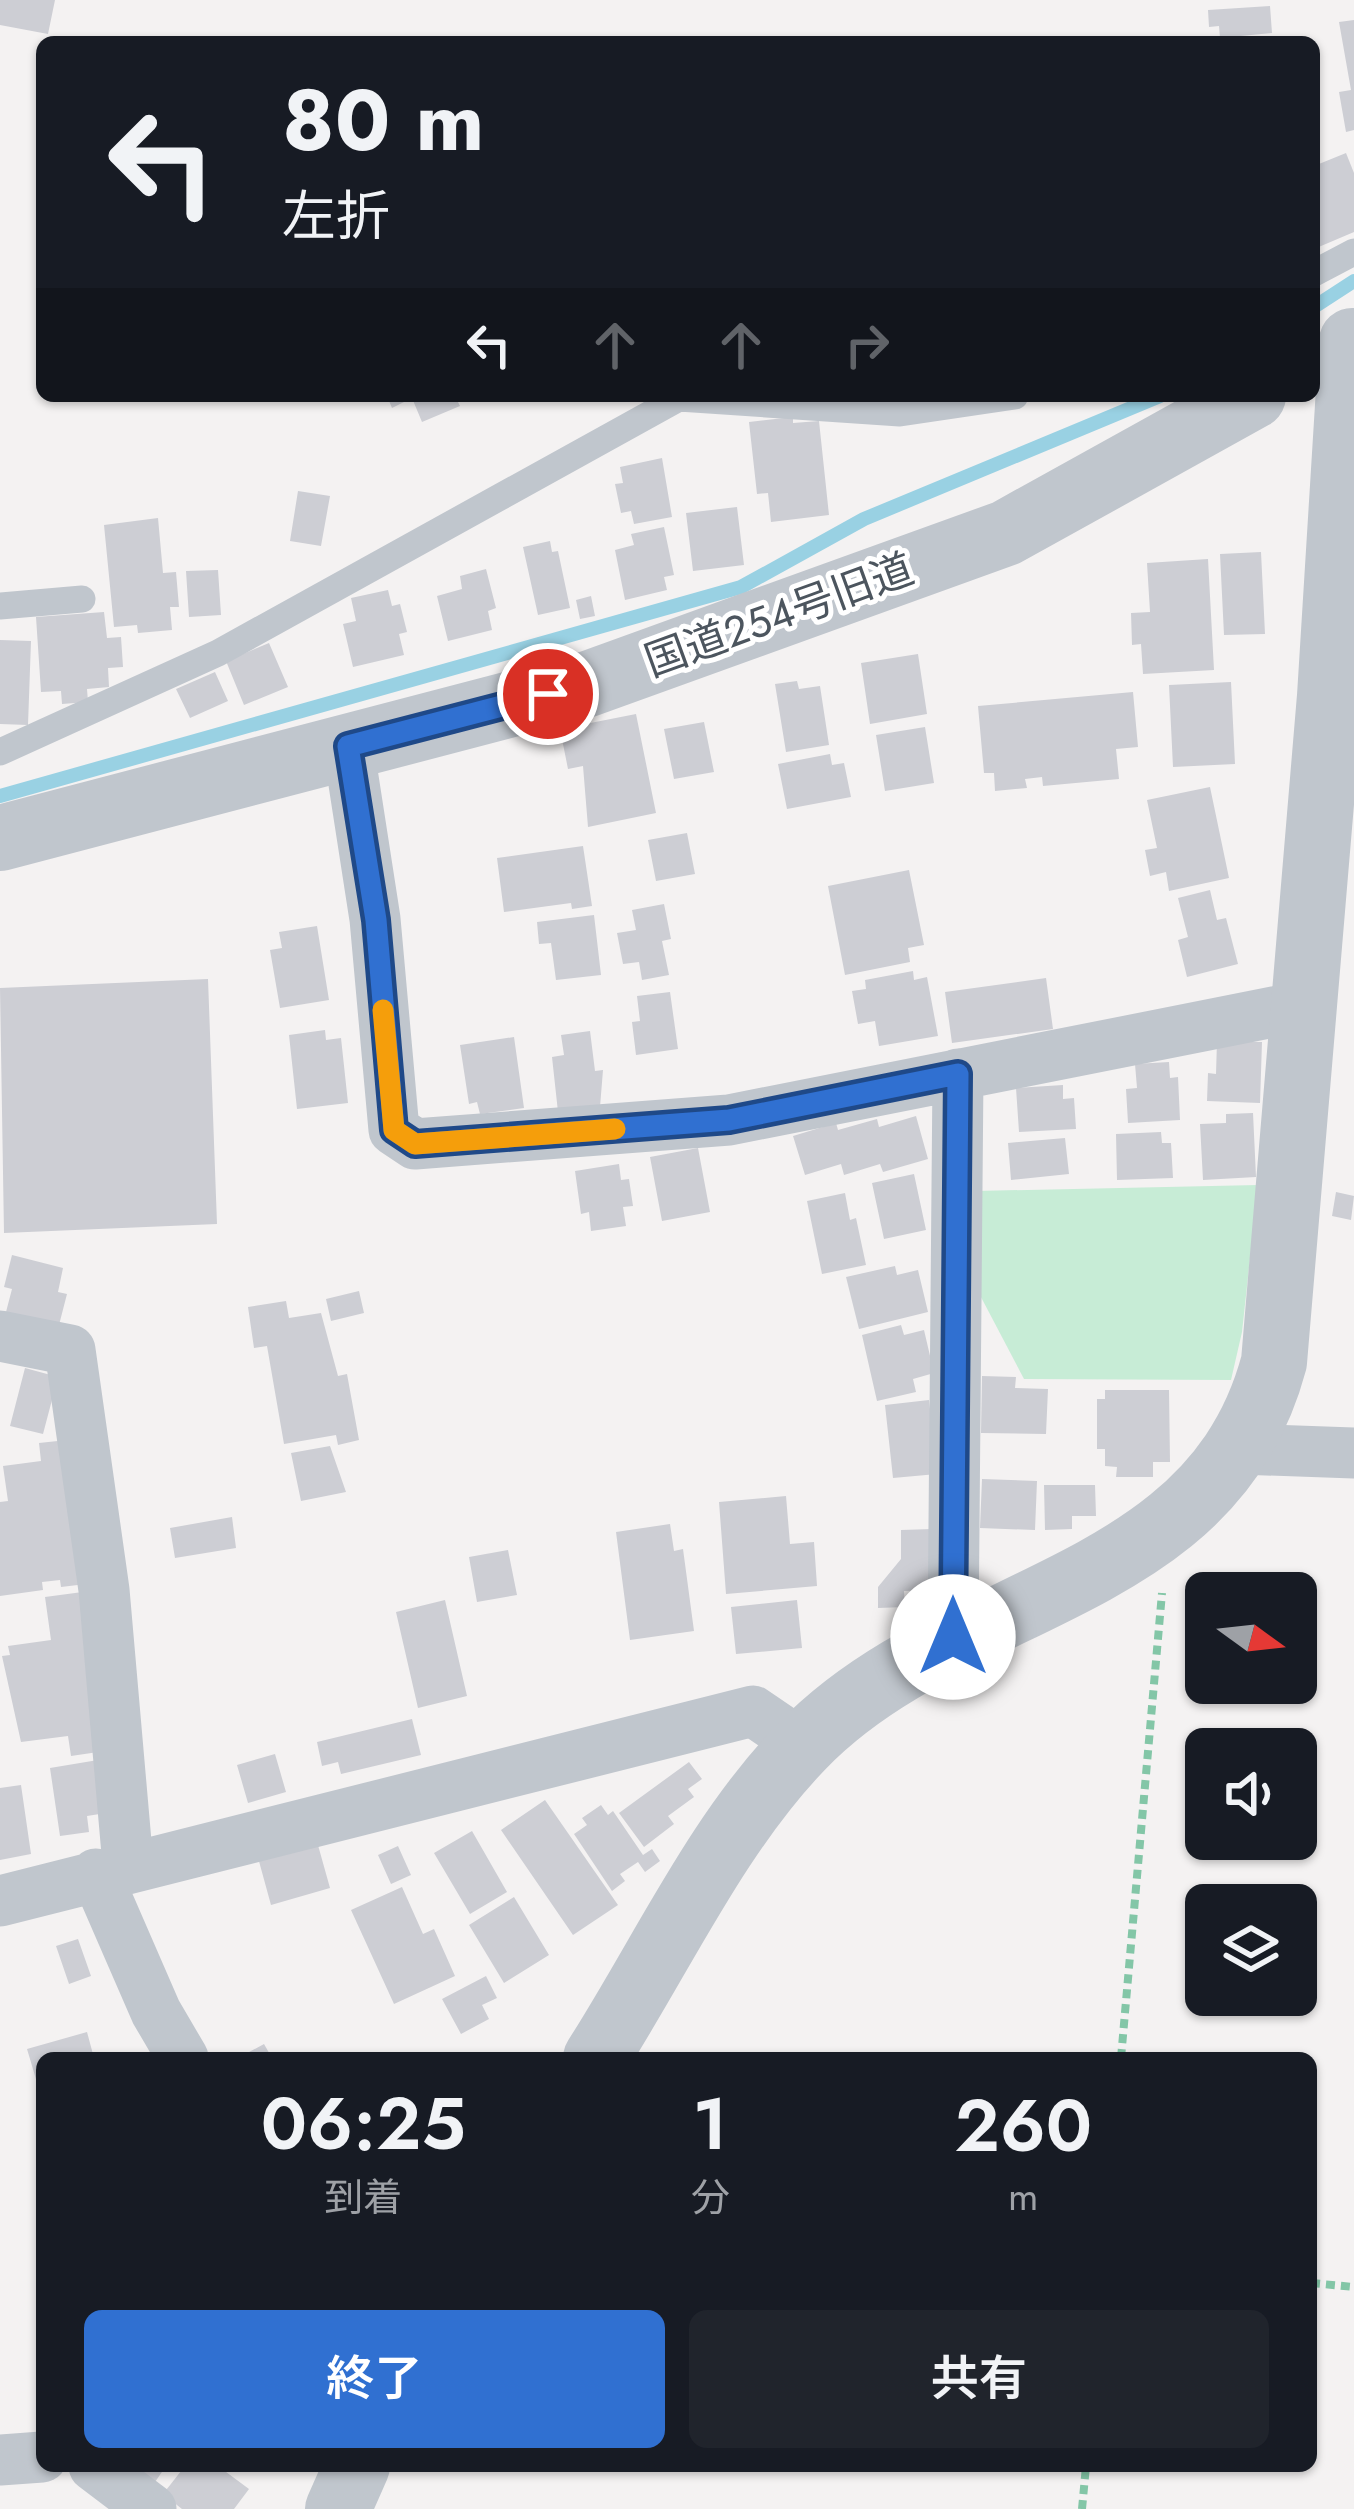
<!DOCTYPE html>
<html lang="ja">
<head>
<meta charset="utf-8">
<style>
	:root { --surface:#171b24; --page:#20242c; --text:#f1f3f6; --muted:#9ea1a6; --accent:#3070d1 }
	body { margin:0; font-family:Jost,"Noto Sans JP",sans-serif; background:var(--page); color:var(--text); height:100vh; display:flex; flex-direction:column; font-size:45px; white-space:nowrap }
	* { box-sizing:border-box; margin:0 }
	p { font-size:39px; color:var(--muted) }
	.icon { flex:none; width:66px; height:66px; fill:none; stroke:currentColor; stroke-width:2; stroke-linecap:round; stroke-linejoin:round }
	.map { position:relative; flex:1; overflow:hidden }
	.drawer { position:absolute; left:36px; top:2052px; width:1281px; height:420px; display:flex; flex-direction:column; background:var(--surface); border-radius:18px; box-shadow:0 3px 9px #0004 }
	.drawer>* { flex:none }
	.guide { position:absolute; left:36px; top:36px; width:1284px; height:366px; border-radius:18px; box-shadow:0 3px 9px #0004; background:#171b24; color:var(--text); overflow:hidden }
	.needle { width:78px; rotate:105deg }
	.buttons { position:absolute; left:1185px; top:1572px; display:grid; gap:24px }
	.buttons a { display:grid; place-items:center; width:132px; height:132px; border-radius:18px; background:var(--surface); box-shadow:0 3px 9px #0004; font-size:60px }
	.pin { position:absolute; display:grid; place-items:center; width:102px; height:102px; color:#fff; margin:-51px; border:6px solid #fff; border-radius:50%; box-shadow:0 3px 12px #0007 }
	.me { position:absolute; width:132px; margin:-66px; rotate:0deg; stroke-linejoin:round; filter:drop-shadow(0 0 9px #0008) }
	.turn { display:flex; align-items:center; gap:42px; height:252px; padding:0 48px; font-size:54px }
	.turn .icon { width:156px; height:156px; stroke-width:2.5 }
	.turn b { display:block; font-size:84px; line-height:102px }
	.lanes { display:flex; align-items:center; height:114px; padding:0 48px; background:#0003; justify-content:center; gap:60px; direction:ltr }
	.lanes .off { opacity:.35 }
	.eta { display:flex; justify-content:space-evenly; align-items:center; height:204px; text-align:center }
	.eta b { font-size:72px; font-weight:600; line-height:84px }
	.cta { display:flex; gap:24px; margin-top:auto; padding:24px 48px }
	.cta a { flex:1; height:138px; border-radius:18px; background:var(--accent); color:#fff; font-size:48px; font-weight:600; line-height:138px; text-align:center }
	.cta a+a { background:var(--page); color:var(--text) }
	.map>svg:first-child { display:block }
	.green { fill:#c7ecd6 }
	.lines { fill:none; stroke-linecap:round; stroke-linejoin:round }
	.stream { stroke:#99d1e3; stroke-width:14 }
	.building { fill:#cdced4 }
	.path { stroke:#83c6a7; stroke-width:8; stroke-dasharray:9 6; stroke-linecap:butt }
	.service { stroke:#c0c6cd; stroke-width:27 }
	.minor { stroke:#c0c6cd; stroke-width:51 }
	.tertiary { stroke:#c0c6cd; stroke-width:66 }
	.route-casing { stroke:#1f4988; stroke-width:30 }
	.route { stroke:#3070d1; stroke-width:21 }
	.slow { stroke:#f59e0b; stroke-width:21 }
	.labels { text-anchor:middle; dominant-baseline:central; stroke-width:10; stroke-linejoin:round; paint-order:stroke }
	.street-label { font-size:42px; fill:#4c555e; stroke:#fff }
</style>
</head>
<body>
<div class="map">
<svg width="1354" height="2509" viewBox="0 0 1354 2509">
	<rect width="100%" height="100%" fill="#f4f2f2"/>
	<!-- green -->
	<path class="green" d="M 1258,1185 L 1242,1332 L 1231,1380 L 1024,1379 L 972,1280 L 975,1191 Z"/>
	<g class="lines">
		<!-- stream -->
		<path class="stream" d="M 1314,307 L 1354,281
			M 0,796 L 741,587 L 864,519 L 1160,396"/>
	</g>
	<!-- building -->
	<path class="building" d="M 0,0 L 55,0 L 48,34 L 0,25 Z
		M 1270,6 L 1272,33 L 1220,38 L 1219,26 L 1209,27 L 1208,10 Z
		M 1354,20 L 1354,130 L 1346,132 L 1339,92 L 1351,90 L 1339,22 Z
		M 1346,153 L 1354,173 L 1354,232 L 1314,249 L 1314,166 Z
		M 387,396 L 455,396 L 460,406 L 422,422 L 412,398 L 392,408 Z
		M 793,417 L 793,423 L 819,421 L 829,515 L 771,522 L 768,493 L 757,494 L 749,422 Z
		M 662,458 L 672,517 L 634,524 L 631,511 L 621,513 L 615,484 L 623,483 L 620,467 Z
		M 298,491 L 330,496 L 321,546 L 290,541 Z
		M 737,507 L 744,565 L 693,571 L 686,513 Z
		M 158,518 L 163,573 L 176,572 L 179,607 L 170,607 L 172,630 L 138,633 L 137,625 L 114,627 L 104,525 Z
		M 664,527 L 674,575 L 664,577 L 667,590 L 625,600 L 615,550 L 634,545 L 631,534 Z
		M 550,541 L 552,552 L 558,551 L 570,608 L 538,615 L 523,547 Z
		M 1261,552 L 1265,634 L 1224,635 L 1220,554 Z
		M 1208,559 L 1214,670 L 1143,674 L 1141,644 L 1132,645 L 1131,613 L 1150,612 L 1147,563 Z
		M 486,569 L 496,608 L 488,611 L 492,630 L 448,641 L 437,596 L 462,589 L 460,576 Z
		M 218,570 L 221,615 L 189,617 L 186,571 Z
		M 388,590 L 392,606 L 400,604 L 407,632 L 399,634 L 404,655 L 353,667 L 343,624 L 356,621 L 351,598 Z
		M 591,596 L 595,616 L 580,619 L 576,600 Z
		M 104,612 L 107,638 L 121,637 L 123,667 L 108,668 L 109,687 L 87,689 L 88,702 L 62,704 L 61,691 L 41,692 L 36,617 Z
		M 0,640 L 31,641 L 28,725 L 0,724 Z
		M 269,643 L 288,687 L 244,705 L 226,661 Z
		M 918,654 L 927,714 L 870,724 L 861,663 Z
		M 215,672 L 228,701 L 190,718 L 176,689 Z
		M 797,681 L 799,689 L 820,686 L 829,745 L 786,752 L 775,684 Z
		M 1231,682 L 1235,764 L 1173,767 L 1169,685 Z
		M 1133,692 L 1138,747 L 1116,749 L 1119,779 L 1043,786 L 1042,777 L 1025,779 L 1027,788 L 995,791 L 994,773 L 984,773 L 978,706 Z
		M 636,714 L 656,813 L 588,827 L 583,766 L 568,769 L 560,729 Z
		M 704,722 L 714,772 L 674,779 L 664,729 Z
		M 925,727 L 934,783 L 885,791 L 876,735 Z
		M 830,754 L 832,765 L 844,763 L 851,797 L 787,809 L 778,764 Z
		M 1210,787 L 1229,878 L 1169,891 L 1166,872 L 1150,876 L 1145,850 L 1157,848 L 1147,800 Z
		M 687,833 L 695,874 L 656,881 L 648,840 Z
		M 583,846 L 592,906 L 572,909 L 571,903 L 504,912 L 497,858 Z
		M 909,870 L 924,945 L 908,948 L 910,962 L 845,975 L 828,886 Z
		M 1210,890 L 1217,920 L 1226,918 L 1238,964 L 1187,977 L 1178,940 L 1188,937 L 1178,898 Z
		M 664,904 L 671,939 L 662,941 L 669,975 L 642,980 L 639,962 L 623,964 L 617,933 L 636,930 L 632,910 Z
		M 594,915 L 601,975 L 556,980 L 551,943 L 539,944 L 537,922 Z
		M 317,926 L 329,1000 L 280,1008 L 270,950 L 282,948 L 279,932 Z
		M 913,971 L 914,980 L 927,977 L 938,1036 L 879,1046 L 875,1021 L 858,1024 L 852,991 L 866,989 L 865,980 Z
		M 1046,978 L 1053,1029 L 952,1043 L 945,992 Z
		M 208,979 L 217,1224 L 4,1233 L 0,988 Z
		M 670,992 L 678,1049 L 636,1055 L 632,1022 L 640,1021 L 637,996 Z
		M 325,1030 L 326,1040 L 341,1038 L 348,1103 L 297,1109 L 289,1035 Z
		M 590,1031 L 595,1071 L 603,1070 L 600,1107 L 558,1112 L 552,1057 L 564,1055 L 561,1035 Z
		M 514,1037 L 524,1108 L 480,1114 L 477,1102 L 469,1104 L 460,1045 Z
		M 1217,1041 L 1262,1042 L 1260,1103 L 1207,1101 L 1208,1073 L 1216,1074 Z
		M 1169,1062 L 1170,1078 L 1178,1077 L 1180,1120 L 1128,1123 L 1126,1089 L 1137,1088 L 1135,1064 Z
		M 1063,1085 L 1063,1099 L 1074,1098 L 1076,1129 L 1019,1132 L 1016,1088 Z
		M 1253,1113 L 1256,1177 L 1203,1180 L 1200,1124 L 1226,1123 L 1226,1114 Z
		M 916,1116 L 928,1159 L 883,1172 L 880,1164 L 844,1175 L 841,1164 L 805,1175 L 793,1136 L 836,1123 L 838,1130 L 877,1119 L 879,1127 Z
		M 1161,1132 L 1162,1143 L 1171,1143 L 1173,1178 L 1117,1180 L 1116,1134 Z
		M 1065,1138 L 1069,1174 L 1011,1180 L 1008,1143 Z
		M 698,1148 L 710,1212 L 662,1221 L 650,1157 Z
		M 619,1164 L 621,1180 L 629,1179 L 633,1206 L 623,1207 L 626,1226 L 591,1231 L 589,1212 L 581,1214 L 575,1171 Z
		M 914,1174 L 926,1230 L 884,1239 L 872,1183 Z
		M 1336,1192 L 1354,1196 L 1351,1220 L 1332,1216 Z
		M 845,1193 L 850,1220 L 856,1218 L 866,1265 L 822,1274 L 807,1201 Z
		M 12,1255 L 63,1268 L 58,1292 L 67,1294 L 59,1325 L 6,1312 L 12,1289 L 4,1287 Z
		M 895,1266 L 897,1275 L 918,1270 L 928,1312 L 859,1329 L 846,1277 Z
		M 359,1291 L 364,1313 L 331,1321 L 326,1299 Z
		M 286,1301 L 289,1318 L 321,1313 L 338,1376 L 347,1374 L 359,1440 L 338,1445 L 336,1435 L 284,1444 L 267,1346 L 254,1348 L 248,1307 Z
		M 901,1325 L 904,1335 L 924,1330 L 934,1373 L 913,1379 L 916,1392 L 877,1401 L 862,1335 Z
		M 25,1368 L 58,1377 L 43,1434 L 10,1426 Z
		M 982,1376 L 1016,1377 L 1015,1388 L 1048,1389 L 1046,1434 L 981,1433 Z
		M 1105,1390 L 1169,1390 L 1170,1462 L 1153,1462 L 1153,1477 L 1116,1477 L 1117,1467 L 1105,1466 L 1105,1449 L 1097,1449 L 1097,1399 L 1105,1399 Z
		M 929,1400 L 937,1474 L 893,1478 L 885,1405 Z
		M 67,1440 L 86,1584 L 61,1587 L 60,1580 L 42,1582 L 43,1590 L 0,1596 L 0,1502 L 8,1501 L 3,1466 L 41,1461 L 39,1443 Z
		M 330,1446 L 346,1492 L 301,1501 L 291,1453 Z
		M 982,1479 L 1037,1481 L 1035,1530 L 980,1528 Z
		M 1044,1485 L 1095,1485 L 1096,1516 L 1072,1516 L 1072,1529 L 1045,1530 Z
		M 786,1496 L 790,1544 L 814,1542 L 817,1586 L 726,1594 L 719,1502 Z
		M 232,1517 L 236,1548 L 175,1558 L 170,1528 Z
		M 670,1524 L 674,1551 L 683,1549 L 694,1631 L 630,1640 L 616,1532 Z
		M 933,1529 L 935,1590 L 904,1591 L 905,1607 L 878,1608 L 878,1587 L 901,1559 L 901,1530 Z
		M 508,1550 L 517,1595 L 477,1602 L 469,1557 Z
		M 90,1591 L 105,1751 L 71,1756 L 68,1736 L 21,1742 L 2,1656 L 10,1655 L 8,1646 L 51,1640 L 45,1597 Z
		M 445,1600 L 467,1696 L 418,1708 L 396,1612 Z
		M 797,1600 L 802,1648 L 736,1654 L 731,1607 Z
		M 412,1719 L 421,1755 L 341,1774 L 338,1762 L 322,1766 L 317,1742 Z
		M 275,1754 L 286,1792 L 248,1803 L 237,1765 Z
		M 98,1760 L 106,1813 L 87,1816 L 89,1832 L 60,1836 L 50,1768 Z
		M 689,1762 L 702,1779 L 688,1789 L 694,1797 L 668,1816 L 674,1824 L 644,1847 L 619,1813 Z
		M 21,1785 L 31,1854 L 0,1860 L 0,1788 Z
		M 545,1800 L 618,1905 L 573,1935 L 501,1830 Z
		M 601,1805 L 608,1815 L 613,1811 L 643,1855 L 652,1849 L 660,1861 L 645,1872 L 638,1862 L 620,1874 L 625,1881 L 612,1891 L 574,1834 L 587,1825 L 582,1818 Z
		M 472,1831 L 507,1892 L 470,1914 L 434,1853 Z
		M 316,1838 L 330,1888 L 271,1905 L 257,1854 Z
		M 398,1846 L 411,1875 L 391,1884 L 378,1855 Z
		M 402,1887 L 423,1934 L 434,1929 L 455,1976 L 394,2004 L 351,1910 Z
		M 514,1897 L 549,1955 L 504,1983 L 469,1925 Z
		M 78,1939 L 91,1976 L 69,1984 L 56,1946 Z
		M 486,1976 L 497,1998 L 482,2005 L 489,2019 L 461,2034 L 442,1999 Z
		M 87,2032 L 94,2058 L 42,2058 L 41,2096 L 27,2049 Z
		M 264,2044 L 272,2058 L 238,2058 Z
		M 126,2466 L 166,2466 L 153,2485 Z
		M 185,2466 L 218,2466 L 249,2489 L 234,2509 L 182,2509 L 163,2494 Z"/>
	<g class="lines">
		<!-- path -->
		<path class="path" d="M 1121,2058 L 1162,1593
			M 1311,2283 L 1354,2287
			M 1082,2509 L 1086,2466"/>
		<!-- service -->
		<path class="service" d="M 1314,273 L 1354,252
			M 0,606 L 82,599
			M 0,752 L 218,653 L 679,398 L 900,413 L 1015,396"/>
		<!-- minor -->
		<path class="minor" d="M 348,745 L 375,919 L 394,1130 L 415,1144 L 729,1120 L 1304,1006
			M 0,1336 L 70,1350 L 104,1590 L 128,1865
			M 1240,1449 L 1354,1453
			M 953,1637 L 958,1074
			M 96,1874 L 156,2012 L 183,2058
			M 0,1901 L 753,1711 L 803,1745
			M 0,2460 L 42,2457
			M 94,2466 L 151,2509"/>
		<!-- tertiary -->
		<path class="tertiary" d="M 0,838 L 588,684 L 1006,533 L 1253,396
			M 596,2058 C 662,1955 716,1835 802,1746 C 952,1590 1212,1596 1274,1362 L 1330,696 L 1352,341
			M 338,2509 L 357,2466"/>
	</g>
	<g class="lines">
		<!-- route casing -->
		<g class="route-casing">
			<path id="route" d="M 548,694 L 348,746 L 376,920 L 394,1130 L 415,1144 L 729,1120 L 958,1074 L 953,1637"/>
		</g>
		<!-- route -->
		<use href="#route" class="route"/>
		<!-- slow -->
		<path class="slow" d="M 383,1010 L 394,1130 L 415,1144 L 615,1129"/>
	</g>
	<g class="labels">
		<!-- street labels -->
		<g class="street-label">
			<text transform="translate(779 615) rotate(-20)">国道254号旧道</text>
		</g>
	</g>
</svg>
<div class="buttons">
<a><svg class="needle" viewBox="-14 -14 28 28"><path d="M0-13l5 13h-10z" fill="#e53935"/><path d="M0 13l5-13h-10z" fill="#9ea1a6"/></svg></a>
<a><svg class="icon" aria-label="sound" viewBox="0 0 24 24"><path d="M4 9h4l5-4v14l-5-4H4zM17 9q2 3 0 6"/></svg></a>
<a><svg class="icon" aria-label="layers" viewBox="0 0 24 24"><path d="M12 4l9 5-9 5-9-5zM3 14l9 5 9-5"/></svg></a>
</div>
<div class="pin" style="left:548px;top:694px;background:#d93025"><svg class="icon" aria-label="arrive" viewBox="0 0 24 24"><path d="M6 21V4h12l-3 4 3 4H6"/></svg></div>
<svg class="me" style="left:953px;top:1637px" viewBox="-20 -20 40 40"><circle r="19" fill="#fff"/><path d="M0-13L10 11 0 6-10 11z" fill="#3070d1"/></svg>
<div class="guide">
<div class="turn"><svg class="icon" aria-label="left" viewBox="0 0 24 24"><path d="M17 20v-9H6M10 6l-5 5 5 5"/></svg><div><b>80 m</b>左折</div></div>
<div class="lanes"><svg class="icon" aria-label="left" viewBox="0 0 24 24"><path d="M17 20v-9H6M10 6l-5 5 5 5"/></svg><svg class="icon off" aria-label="ahead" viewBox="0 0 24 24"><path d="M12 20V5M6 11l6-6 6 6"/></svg><svg class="icon off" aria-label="ahead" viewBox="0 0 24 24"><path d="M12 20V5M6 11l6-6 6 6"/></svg><svg class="icon off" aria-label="right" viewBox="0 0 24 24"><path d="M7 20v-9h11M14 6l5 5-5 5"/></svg></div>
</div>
<section class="drawer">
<div class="eta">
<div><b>06:25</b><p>到着</p></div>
<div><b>1</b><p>分</p></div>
<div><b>260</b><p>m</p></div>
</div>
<div class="cta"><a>終了</a><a>共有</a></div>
</section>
</div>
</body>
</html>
